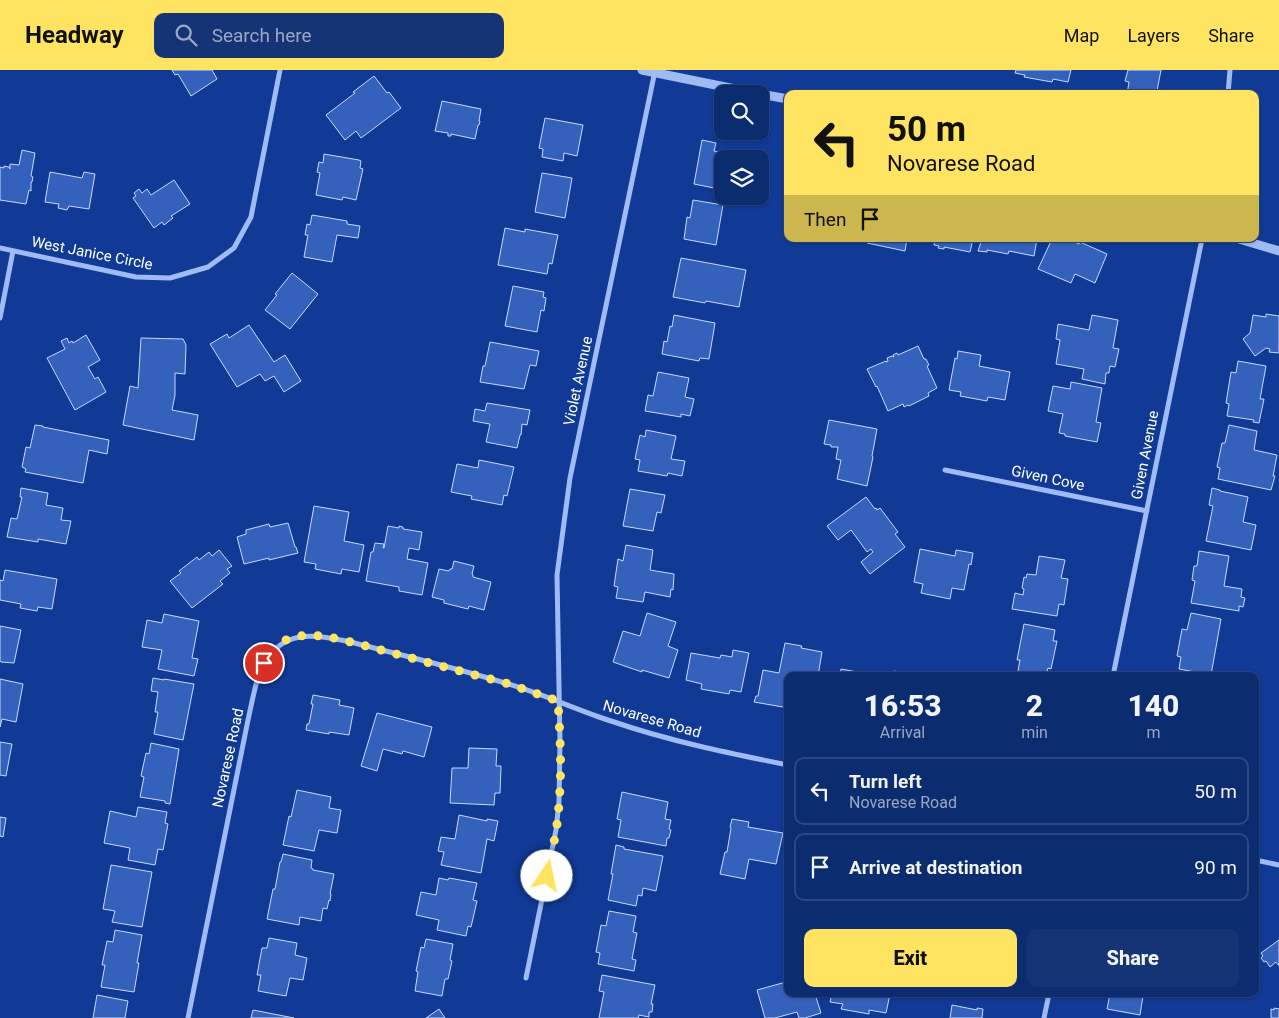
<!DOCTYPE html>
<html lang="en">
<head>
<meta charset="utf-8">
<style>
	:root { --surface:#0c2c70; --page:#153475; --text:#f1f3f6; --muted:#9aa7c3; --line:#2c4883; --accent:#ffe462 }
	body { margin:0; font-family:Roboto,sans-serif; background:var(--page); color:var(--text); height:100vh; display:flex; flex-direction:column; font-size:19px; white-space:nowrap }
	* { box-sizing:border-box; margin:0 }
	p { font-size:16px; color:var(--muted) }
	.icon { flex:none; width:28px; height:28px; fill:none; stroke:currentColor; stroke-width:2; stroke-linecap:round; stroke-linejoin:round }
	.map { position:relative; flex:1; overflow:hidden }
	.drawer { position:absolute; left:784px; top:602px; width:475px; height:325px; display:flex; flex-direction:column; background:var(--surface); border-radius:10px; box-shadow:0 1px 4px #0004,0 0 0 1px var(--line) }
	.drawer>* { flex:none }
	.top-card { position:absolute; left:784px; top:20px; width:475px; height:152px; border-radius:10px; box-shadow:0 1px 4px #0004,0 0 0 1px var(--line); background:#ffe462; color:#111; overflow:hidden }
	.controls { position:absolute; left:714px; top:15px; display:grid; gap:10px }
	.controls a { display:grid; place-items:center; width:55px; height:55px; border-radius:10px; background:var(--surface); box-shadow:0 1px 4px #0004,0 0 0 1px var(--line); font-size:25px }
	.pin { position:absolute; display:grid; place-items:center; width:42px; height:42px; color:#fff; margin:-21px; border:2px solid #fff; border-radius:50%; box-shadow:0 1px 5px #0007 }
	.me { position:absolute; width:55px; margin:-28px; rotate:11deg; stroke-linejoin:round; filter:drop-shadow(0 0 4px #0008) }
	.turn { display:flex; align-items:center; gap:18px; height:105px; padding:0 20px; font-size:22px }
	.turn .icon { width:65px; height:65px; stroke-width:2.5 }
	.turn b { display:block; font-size:35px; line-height:42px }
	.then { display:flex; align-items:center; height:48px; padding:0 20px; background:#0003; gap:10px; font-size:19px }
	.eta { display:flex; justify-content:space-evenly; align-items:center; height:85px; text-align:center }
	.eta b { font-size:30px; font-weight:800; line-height:35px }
	.action { display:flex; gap:10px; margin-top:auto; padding:10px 20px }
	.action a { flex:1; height:58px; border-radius:10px; background:var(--accent); color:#111; font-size:20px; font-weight:800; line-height:58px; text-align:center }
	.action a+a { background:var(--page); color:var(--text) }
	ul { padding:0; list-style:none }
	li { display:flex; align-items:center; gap:15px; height:68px; margin:0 10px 8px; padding:0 10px; border:2px solid var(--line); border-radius:10px }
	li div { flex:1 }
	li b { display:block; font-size:19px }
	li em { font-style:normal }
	header { display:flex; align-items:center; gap:30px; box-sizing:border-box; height:70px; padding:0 25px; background:var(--accent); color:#111 }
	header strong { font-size:24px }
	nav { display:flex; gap:28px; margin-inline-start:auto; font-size:18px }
	.search { width:350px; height:45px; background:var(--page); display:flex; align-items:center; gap:12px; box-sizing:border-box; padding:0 18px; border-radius:10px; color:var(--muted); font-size:19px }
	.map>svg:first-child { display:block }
	.building { fill:#3461bc; stroke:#c7d9fe }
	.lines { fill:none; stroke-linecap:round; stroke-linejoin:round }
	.minor { stroke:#9fbbf4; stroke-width:5 }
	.tertiary { stroke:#9fbbf4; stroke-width:9 }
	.route { stroke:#ffe462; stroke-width:9; stroke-dasharray:0 16.2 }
	.labels { text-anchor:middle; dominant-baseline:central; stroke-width:4.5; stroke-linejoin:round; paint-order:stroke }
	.street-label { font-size:15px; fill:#fff; stroke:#103a96 }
</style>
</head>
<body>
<header>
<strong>Headway</strong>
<div class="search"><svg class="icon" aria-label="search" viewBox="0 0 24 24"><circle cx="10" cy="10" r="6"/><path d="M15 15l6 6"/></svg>Search here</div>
<nav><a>Map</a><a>Layers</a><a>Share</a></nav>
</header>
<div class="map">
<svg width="1279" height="948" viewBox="0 0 1279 948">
	<rect width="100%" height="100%" fill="#103a96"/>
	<!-- building -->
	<path class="building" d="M 172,0 L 212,0 L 217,9 L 191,26 L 178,4 L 175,5 Z
		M 1016,0 L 1071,0 L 1068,12 L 1053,9 L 1052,12 L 1024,7 L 1025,5 L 1015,3 Z
		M 1128,0 L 1161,0 L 1157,21 L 1159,21 L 1159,24 L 1127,24 L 1129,12 L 1125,11 Z
		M 374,6 L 387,23 L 389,22 L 401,38 L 361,68 L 356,61 L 345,70 L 326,45 L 355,23 L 353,22 Z
		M 442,31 L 481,39 L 479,51 L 480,51 L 479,55 L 478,55 L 475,69 L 451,64 L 451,66 L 448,66 L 448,63 L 435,61 Z
		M 545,48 L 583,55 L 577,86 L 564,83 L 563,91 L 542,87 L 543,79 L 539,78 Z
		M 702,70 L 716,73 L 714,81 L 755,89 L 722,89 L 722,113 L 715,112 L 714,118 L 694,114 Z
		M 22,80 L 35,83 L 31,106 L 33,107 L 32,112 L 31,112 L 31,121 L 29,120 L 26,134 L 0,130 L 0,97 L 4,98 L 4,96 L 9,97 L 10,99 L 10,94 L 19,95 Z
		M 324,84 L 359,90 L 361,91 L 360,98 L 363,99 L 356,130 L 343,127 L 342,130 L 316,125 L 320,103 L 317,102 L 319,92 L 323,93 Z
		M 50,102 L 82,108 L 84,102 L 95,104 L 89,139 L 69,136 L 67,140 L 58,138 L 59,134 L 45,132 Z
		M 542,103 L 572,108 L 565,148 L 535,142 Z
		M 174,110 L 190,134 L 171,146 L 173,148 L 164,155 L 162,152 L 154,158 L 133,128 L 136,126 L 134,123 L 139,119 L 142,123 L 147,119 L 151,125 Z
		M 693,130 L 723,135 L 716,175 L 684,169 L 687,147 L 690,148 Z
		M 312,145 L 347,151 L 347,154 L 360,156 L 358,168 L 337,165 L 332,192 L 304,187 L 308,165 L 305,165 L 307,154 L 310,155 Z
		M 505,158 L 525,162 L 525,159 L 558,165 L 552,194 L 549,193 L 547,204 L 498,195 Z
		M 868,169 L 907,169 L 905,181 L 867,173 Z
		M 935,169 L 973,169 L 970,182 L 944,177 L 944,179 L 938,178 L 939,176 L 934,175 Z
		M 982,169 L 1037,169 L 1034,186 L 1009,181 L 1008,184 L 987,180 L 987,182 L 978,181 Z
		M 1052,169 L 1067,169 L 1079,174 L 1080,172 L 1107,184 L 1095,213 L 1075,204 L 1071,213 L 1038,199 Z
		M 681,188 L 746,200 L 739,237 L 706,231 L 705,233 L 673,227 Z
		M 292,203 L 318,224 L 290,259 L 265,240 L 277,225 L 275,224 Z
		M 513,216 L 544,222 L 543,227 L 546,228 L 544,241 L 541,240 L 537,262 L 505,256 Z
		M 1266,244 L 1279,246 L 1279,283 L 1269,282 L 1270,279 L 1266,278 L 1255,286 L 1243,269 L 1250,263 L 1253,245 L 1266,247 Z
		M 674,245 L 715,253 L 709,289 L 700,288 L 699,291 L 662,284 L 664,271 L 667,272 L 670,256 L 672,257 Z
		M 1092,245 L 1118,250 L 1113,278 L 1119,279 L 1115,297 L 1110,296 L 1109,303 L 1106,303 L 1105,314 L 1082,309 L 1084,299 L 1056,294 L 1060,270 L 1056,269 L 1058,254 L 1089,260 Z
		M 249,255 L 274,292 L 285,285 L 301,311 L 284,322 L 274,306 L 265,311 L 260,304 L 237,317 L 210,274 L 227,264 L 229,268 Z
		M 86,265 L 100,290 L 88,297 L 95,309 L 98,307 L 106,322 L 75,340 L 47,288 L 65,279 L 61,271 L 67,268 L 69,273 L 72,271 L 73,273 Z
		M 141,268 L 183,269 L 186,275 L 185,304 L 175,303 L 175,325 L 172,340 L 198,345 L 194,370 L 123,355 L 130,316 L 138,318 Z
		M 490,272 L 539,281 L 536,296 L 530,295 L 524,319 L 480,312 L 483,296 L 485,296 Z
		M 918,276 L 924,289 L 926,289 L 929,295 L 927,296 L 937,318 L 928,323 L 929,326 L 909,336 L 908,335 L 904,337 L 903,334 L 888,341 L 877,316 L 876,317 L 867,299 L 886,291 L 886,292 L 888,291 L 887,288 L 892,286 L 894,287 L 893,285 L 897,283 L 898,285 Z
		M 958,281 L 981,285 L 979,296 L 1010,302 L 1005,330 L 988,327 L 987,331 L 960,326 L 961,322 L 949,320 L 955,288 L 957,289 Z
		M 1238,291 L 1266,296 L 1260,329 L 1264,329 L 1259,353 L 1253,352 L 1254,350 L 1227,346 L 1229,334 L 1226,333 L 1231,302 L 1236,303 Z
		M 658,302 L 689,308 L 685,327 L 694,329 L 690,346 L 681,344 L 681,347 L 645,341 L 648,325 L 653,326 Z
		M 1071,312 L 1102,318 L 1096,352 L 1101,353 L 1097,372 L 1065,366 L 1065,364 L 1059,363 L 1063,344 L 1048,341 L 1053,316 L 1070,319 Z
		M 487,333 L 530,340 L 527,355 L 522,354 L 521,365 L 520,365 L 517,378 L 486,372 L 490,354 L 473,351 L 475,339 L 485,341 Z
		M 829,350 L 877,359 L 872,386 L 873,387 L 867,416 L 837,409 L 841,390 L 836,389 L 838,377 L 831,377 L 831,375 L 824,374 Z
		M 35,355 L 43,356 L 43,357 L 109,370 L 107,384 L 89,380 L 83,413 L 25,402 L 26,399 L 22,397 L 26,377 L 30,378 Z
		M 1229,355 L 1257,361 L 1254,380 L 1277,385 L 1273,406 L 1275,406 L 1271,420 L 1218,409 L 1220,398 L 1217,397 L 1222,373 L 1225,373 Z
		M 646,360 L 676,366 L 671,389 L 685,391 L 682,406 L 668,403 L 667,406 L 638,401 L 640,390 L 635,389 L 640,365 L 645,367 Z
		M 479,390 L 514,397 L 507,426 L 504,425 L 502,435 L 471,429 L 472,426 L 451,422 L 457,394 L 478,398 Z
		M 21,418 L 48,423 L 46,435 L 63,438 L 61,450 L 71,451 L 66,474 L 38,469 L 38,472 L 7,467 L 11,448 L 17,449 L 22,427 L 20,427 Z
		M 1212,418 L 1220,420 L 1220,421 L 1248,427 L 1243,452 L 1256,455 L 1251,480 L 1206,471 L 1213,436 L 1209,435 Z
		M 630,419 L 665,425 L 661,443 L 657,442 L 653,461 L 623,456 Z
		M 866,427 L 875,439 L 876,438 L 877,440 L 880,438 L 898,462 L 895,464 L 905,477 L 870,504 L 861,492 L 873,482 L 871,479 L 867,482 L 851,460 L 838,470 L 827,456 Z
		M 314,436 L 349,442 L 344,471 L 364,475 L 359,502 L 342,499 L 341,504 L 315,499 L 316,494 L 304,492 Z
		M 288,453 L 295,477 L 296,477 L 298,483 L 269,490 L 269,488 L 244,494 L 237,467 L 246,464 L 246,460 L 269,454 L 270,457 Z
		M 388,456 L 399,458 L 399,456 L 403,457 L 403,459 L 422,462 L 419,480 L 409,478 L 407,489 L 428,493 L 422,525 L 399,521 L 399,517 L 366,511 L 371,482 L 373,482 L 375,473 L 384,474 L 383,478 L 384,478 Z
		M 626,475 L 653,480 L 650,500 L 674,504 L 673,520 L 671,519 L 670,527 L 645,522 L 643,532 L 616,528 L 618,517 L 614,516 L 618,489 L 623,491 Z
		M 920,479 L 955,486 L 956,480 L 973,483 L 971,495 L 969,494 L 964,520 L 952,518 L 950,529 L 921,523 L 923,514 L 914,512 Z
		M 219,480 L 232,496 L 227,499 L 230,503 L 220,511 L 223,514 L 192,538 L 170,511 L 181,503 L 179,501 L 197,487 L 199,490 L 209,482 L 212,486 Z
		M 1199,481 L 1229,486 L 1224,516 L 1242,519 L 1241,527 L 1245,528 L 1243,537 L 1239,536 L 1239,541 L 1191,533 L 1195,511 L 1192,510 L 1194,496 L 1197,496 Z
		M 1039,486 L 1065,490 L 1061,508 L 1068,509 L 1064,535 L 1059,534 L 1057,546 L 1012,539 L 1015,523 L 1023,525 L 1024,519 L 1022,518 L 1024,507 L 1026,508 L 1027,504 L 1036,505 Z
		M 454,491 L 474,496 L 472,504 L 473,505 L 473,507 L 491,512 L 484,540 L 469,536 L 468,539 L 444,533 L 444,530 L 432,527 L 439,499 L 449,501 L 450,499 L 452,499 Z
		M 5,500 L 57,509 L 52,539 L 38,537 L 37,541 L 20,538 L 21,534 L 0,530 L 0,510 L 3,511 Z
		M 647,543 L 676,552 L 668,576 L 678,580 L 669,608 L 642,600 L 642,602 L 613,592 L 623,561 L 640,566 Z
		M 1191,543 L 1221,549 L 1211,605 L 1179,599 L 1181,587 L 1177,586 L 1182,559 L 1187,560 Z
		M 164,544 L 199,551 L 192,588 L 198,589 L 194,606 L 158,599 L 162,580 L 142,577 L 147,550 L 162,553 Z
		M 1024,554 L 1055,560 L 1053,571 L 1057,571 L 1051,599 L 1048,598 L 1046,606 L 1017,606 L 1020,590 L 1017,590 Z
		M 0,556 L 21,560 L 14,593 L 1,592 L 0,591 Z
		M 785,573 L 802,576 L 801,578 L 822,582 L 818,606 L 788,606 L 788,635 L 784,635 L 783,637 L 754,632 L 756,626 L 758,626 L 763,600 L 779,603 Z
		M 733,580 L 749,583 L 741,622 L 730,620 L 729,624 L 701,619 L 702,614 L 686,610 L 691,583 L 720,588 L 721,585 L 732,587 Z
		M 841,599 L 863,603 L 863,606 L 840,606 Z
		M 894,601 L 919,606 L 893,606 Z
		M 153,608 L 164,610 L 164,609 L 194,614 L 183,670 L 154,664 L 158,642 L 155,642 L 158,622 L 151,621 Z
		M 0,609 L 23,614 L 16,652 L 2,649 L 0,657 Z
		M 313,625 L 340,630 L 339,635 L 354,638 L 349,665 L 329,662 L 329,664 L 306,660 L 307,654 L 309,654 L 313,634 L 311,634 Z
		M 377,643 L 432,657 L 424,687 L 403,681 L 402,684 L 383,679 L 377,701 L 361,696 Z
		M 0,672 L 12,674 L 6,706 L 0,705 Z
		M 151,673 L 179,679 L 170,734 L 165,733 L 165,731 L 140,727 L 144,707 L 141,706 L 146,683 L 149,684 Z
		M 469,678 L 497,679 L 496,696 L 501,696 L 500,723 L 495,723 L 494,735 L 450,733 L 452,698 L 468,698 Z
		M 297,720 L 331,727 L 329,738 L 341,740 L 337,763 L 319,760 L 314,781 L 283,775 L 289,746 L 291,747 Z
		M 622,722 L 668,732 L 665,749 L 671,750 L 669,759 L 671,760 L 669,768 L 667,768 L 666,776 L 618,767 L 621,750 L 617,749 Z
		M 138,737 L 167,742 L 165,753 L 168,754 L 163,780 L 158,779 L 155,795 L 128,790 L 130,778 L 104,773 L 110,741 L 136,747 Z
		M 459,745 L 487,751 L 487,749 L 498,751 L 494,771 L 487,769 L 481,803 L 441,795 L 444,782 L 438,781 L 441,767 L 455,769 Z
		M 0,747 L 6,748 L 3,767 L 0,766 Z
		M 732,749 L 749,752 L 748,757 L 783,763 L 776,794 L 749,789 L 745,809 L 720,804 L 725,782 L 727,782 L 731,758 L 730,757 Z
		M 616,775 L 624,777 L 624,779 L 663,786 L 656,821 L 643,818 L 642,826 L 638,825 L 636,836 L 608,830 L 613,804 L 611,804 Z
		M 283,784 L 312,790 L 311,798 L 313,799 L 313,800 L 334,804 L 330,824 L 331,824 L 330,831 L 329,830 L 327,839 L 323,838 L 321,851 L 300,847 L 299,855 L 267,849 L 273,819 L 275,819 L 280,792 L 281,792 Z
		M 111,795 L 152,802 L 142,857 L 112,852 L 115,841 L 103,839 Z
		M 439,808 L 448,810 L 449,808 L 477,813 L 473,830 L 477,831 L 471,857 L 468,856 L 466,866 L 437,860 L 439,850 L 416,845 L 421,822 L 436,825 Z
		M 609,841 L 636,846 L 633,862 L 637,863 L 632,889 L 636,890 L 634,901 L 598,894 L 600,883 L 596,882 L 601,855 L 606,856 Z
		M 115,860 L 142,865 L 137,893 L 139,893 L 134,922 L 101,917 L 105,895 L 102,895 L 107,871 L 113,872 Z
		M 269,868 L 297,873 L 295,885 L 307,888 L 303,910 L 290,908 L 286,926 L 258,921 L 261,905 L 257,905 L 262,878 L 267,878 Z
		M 426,869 L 453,874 L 450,890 L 452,891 L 448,909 L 445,909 L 442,926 L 415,921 L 418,902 L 416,901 L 421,877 L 424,878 Z
		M 1279,870 L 1279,896 L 1276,892 L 1270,897 L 1266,891 L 1264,892 L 1261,888 L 1263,886 L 1261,883 Z
		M 602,905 L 655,915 L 651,934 L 653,934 L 652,942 L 649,942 L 649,947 L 639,945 L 638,948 L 599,948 L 604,922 L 599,921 Z
		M 788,907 L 788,924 L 815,924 L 821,943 L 805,948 L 799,948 L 797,942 L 775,948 L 765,948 L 757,920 L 786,912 L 785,908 Z
		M 832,924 L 890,924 L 886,943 L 869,940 L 869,944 L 841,939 L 843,934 L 830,932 Z
		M 1110,924 L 1146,924 L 1146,926 L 1143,926 L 1140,945 L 1107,939 Z
		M 97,925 L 128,931 L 125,948 L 93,948 Z
		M 952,935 L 977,940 L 977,938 L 983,939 L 982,948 L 950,948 Z
		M 1274,938 L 1279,939 L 1279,948 L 1271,948 L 1271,939 L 1274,940 Z
		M 439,939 L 445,948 L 426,948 Z
		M 253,940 L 294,948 L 251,948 Z"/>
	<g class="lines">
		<!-- minor -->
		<path class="minor" d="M 1228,24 L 1230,0
			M 0,178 L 136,207 L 170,208 L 208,197 L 234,178 L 251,147 L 280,0
			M 0,248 L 13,181
			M 945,400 L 1147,441
			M 1113,606 L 1202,169
			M 1255,790 L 1279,795
			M 526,908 L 556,760 L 559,732 L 560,673 L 557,505 L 570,408 L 655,1
			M 188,948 L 248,650 C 251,636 254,621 258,607 C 260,600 264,593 269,587 C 288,558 322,566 351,572 C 404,586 457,598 508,614 C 543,624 577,640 611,651 C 669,671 728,683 788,695
			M 1044,948 L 1049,924"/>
		<!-- tertiary -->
		<path class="tertiary" d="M 642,0 L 760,24
			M 760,24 L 788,29
			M 1239,169 L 1279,181"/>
	</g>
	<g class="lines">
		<!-- route -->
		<path class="route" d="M 264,593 C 269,586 274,577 282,572 C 303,560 330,567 351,572 L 509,614 L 558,631 C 560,665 562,699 559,733 C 558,757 552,782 547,806"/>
	</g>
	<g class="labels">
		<!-- street labels -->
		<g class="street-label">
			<text transform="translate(92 183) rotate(11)">West Janice Circle</text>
			<text transform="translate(578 311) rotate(-78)">Violet Avenue</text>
			<text transform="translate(1145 385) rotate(-79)">Given Avenue</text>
			<text transform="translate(1048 408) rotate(12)">Given Cove</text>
			<text transform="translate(652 649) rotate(16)">Novarese Road</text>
			<text transform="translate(228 688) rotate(-78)">Novarese Road</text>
		</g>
	</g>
</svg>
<div class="controls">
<a><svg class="icon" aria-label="search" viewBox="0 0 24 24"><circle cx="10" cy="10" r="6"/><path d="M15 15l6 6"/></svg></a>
<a><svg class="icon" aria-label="layers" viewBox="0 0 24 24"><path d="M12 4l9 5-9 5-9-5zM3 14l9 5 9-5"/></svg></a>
</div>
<div class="pin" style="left:264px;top:593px;background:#d93025"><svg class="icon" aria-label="arrive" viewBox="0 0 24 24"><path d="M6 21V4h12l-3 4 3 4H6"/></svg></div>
<svg class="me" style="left:547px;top:806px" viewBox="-20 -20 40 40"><circle r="19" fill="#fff"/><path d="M0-13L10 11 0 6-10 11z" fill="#ffe462"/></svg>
<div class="top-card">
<div class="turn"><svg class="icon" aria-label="left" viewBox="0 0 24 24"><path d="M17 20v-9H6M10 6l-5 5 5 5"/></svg><div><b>50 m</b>Novarese Road</div></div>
<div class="then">Then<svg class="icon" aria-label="arrive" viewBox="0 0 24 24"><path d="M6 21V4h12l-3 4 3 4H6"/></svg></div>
</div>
<section class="drawer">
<div class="eta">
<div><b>16:53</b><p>Arrival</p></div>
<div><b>2</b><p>min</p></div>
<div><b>140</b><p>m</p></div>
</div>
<ul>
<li><svg class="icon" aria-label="left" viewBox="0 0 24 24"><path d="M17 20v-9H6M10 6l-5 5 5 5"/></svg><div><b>Turn left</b><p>Novarese Road</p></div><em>50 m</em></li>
<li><svg class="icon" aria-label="arrive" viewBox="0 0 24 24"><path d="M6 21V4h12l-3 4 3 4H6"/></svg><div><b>Arrive at destination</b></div><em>90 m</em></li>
</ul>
<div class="action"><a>Exit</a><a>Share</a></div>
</section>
</div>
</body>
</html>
